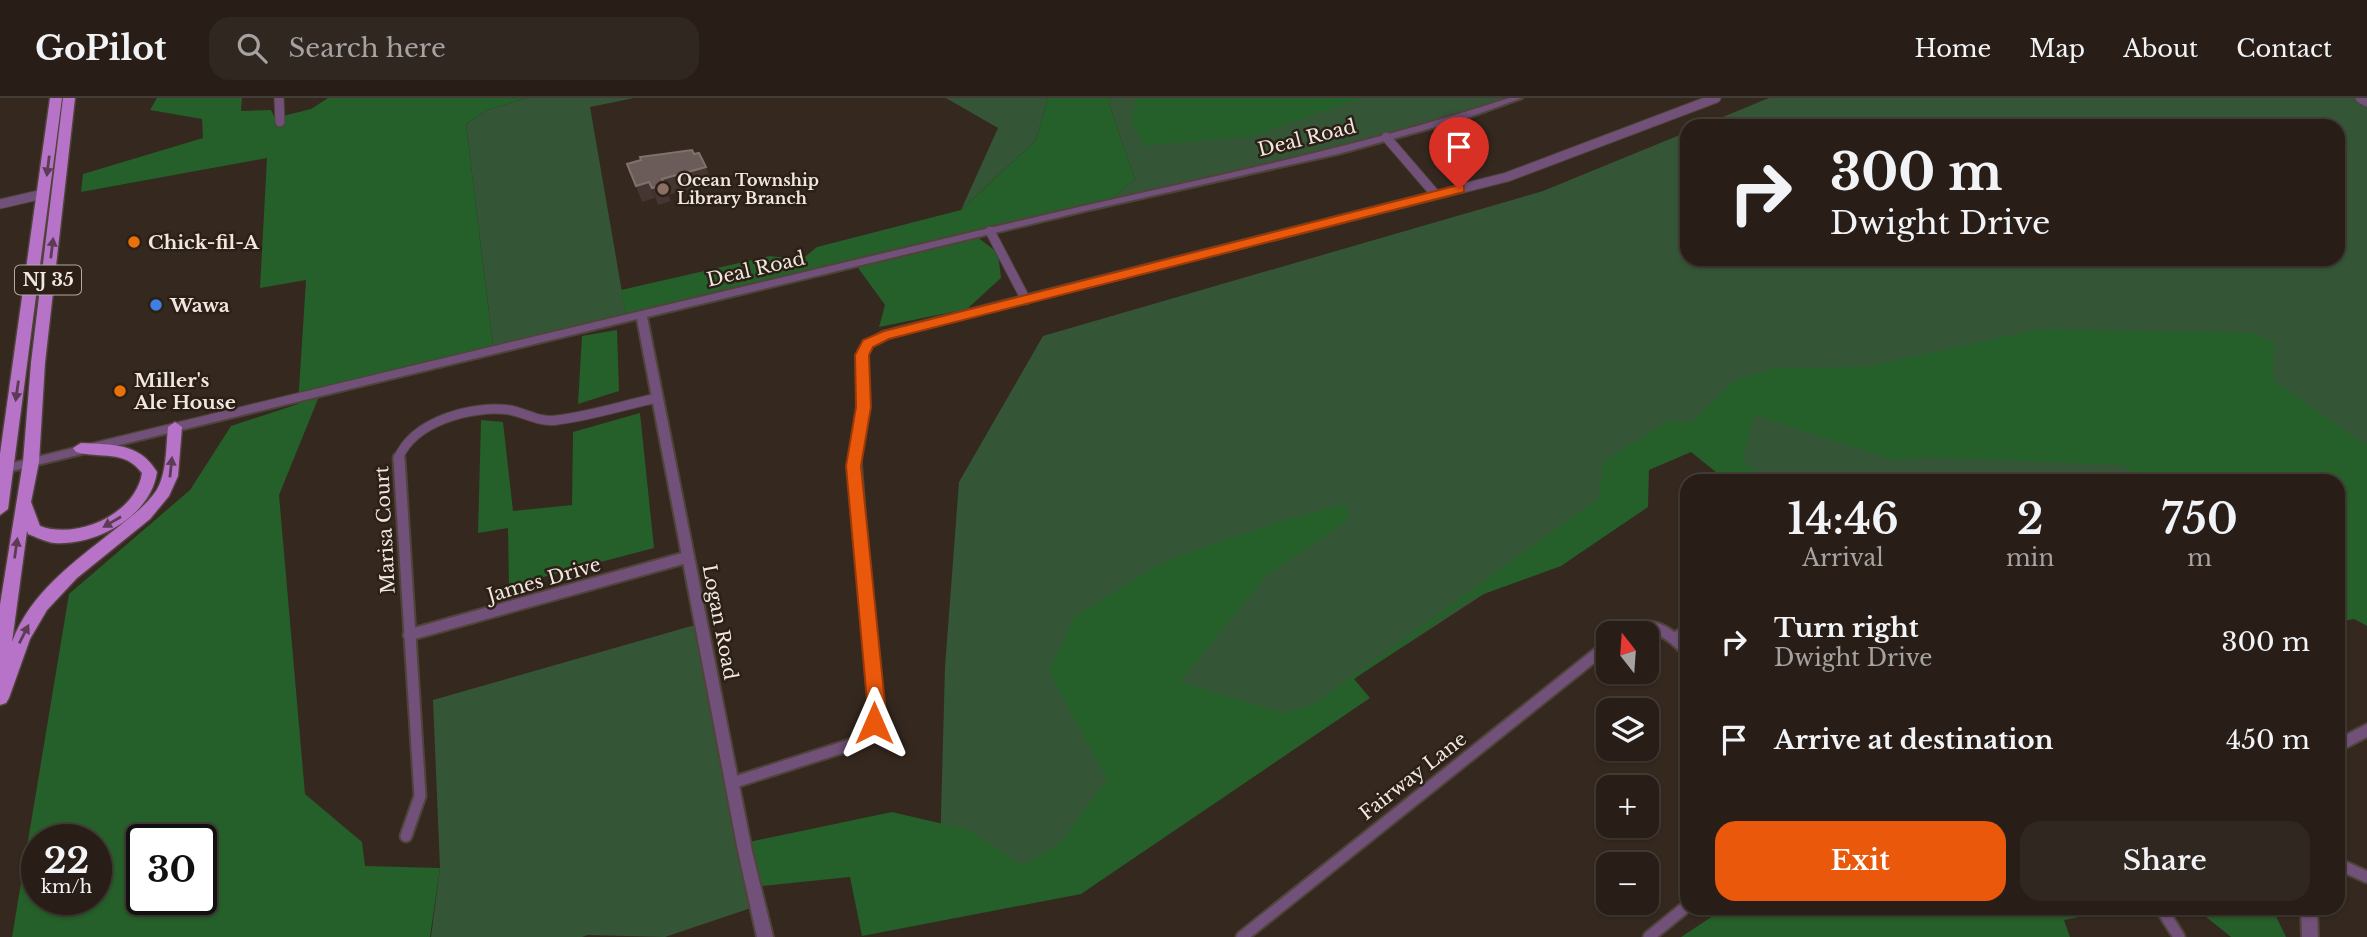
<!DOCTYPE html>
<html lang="en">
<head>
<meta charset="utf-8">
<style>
	:root { --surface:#281e17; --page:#302720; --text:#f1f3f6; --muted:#a5a2a1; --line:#443c36; --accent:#ea580c }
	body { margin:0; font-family:"Libre Baskerville",serif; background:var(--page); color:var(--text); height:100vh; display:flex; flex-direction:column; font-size:26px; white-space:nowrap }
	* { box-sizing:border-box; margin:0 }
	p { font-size:23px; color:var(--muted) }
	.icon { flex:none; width:38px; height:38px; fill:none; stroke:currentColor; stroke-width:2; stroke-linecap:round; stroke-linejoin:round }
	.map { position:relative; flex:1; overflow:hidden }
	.drawer { position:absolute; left:1680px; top:376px; width:665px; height:441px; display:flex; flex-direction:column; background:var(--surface); border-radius:21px; box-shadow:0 2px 5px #0004,0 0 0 2px var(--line) }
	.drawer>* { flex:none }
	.hud { position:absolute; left:1680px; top:21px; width:665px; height:147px; border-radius:21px; box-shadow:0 2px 5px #0004,0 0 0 2px var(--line); background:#281e17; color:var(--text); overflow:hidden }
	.needle { width:46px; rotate:343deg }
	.tools { position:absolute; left:1596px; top:523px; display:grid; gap:14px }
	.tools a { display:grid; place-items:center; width:63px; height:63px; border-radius:14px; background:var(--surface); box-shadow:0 2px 5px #0004,0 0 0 2px var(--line); font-size:35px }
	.speed { position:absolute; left:21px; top:726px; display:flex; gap:14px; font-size:35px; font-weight:700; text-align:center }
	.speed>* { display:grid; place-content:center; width:91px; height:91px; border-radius:50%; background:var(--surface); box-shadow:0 2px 5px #0004,0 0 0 2px var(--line); line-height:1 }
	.speed small { font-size:18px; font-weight:400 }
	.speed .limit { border:4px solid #111; border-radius:10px; background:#fff; color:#111 }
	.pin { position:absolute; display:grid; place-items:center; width:60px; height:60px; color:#fff; margin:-72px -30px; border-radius:50% 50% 50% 0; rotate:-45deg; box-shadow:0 0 7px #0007 }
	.pin .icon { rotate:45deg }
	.me { position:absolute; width:77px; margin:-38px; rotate:0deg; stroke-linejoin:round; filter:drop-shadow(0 0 5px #0008) }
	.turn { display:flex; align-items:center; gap:24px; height:147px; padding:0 35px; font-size:32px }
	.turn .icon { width:91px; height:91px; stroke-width:2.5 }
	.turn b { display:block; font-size:49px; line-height:60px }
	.eta { display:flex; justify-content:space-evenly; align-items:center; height:119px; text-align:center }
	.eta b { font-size:42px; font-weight:600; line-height:49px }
	.action { display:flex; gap:14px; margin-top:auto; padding:14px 35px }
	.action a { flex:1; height:80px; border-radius:21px; background:var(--accent); color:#fff; font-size:28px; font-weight:600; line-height:80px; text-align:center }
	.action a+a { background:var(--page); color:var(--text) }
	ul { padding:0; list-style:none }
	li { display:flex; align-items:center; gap:21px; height:98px; padding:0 35px }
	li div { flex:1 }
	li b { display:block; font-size:26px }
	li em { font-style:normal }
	header { display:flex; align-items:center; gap:42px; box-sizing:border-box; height:98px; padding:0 35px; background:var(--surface); border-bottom:2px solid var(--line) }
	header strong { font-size:33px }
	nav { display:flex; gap:38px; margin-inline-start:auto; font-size:24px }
	.search { width:490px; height:63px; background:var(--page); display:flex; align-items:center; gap:18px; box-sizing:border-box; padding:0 24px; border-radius:21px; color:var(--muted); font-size:26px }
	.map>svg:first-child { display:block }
	.green { fill:#355636 }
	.forest { fill:#255f29; fill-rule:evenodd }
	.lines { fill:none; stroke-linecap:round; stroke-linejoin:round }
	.minor-far1-casing { stroke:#4f433a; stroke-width:11 }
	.minor-casing { stroke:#4f433a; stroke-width:15 }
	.tertiary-casing { stroke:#4f433a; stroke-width:4 }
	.primary-casing { stroke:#4f433a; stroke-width:3 }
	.minor-far1 { stroke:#715179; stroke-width:9 }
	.minor { stroke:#715179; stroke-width:11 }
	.tertiary { fill:#715179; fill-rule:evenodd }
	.primary { fill:#b673c7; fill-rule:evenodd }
	.shaded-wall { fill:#463631 }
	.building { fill:#6c5c59; stroke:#81716e; stroke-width:2 }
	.oneway { fill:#5c3c54 }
	.route { fill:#ea580c; stroke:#983908; stroke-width:2 }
	.education-dot { fill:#8d6e63; stroke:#2b1f16; stroke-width:2.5 }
	.food-dot { fill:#e8710a; stroke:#2b1f16; stroke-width:2.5 }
	.shop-dot { fill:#3f7fe0; stroke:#2b1f16; stroke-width:2.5 }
	.labels { text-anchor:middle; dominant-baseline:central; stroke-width:5; stroke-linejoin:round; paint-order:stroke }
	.far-poi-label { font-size:16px; font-weight:bold; fill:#f0e7e1; stroke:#2b1f16; text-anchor:start }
	.shield { fill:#2b1f16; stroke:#b5aba4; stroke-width:2 }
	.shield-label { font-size:18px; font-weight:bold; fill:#f0e7e1 }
	.street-label { font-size:19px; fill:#f0e7e1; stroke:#2b1f16 }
	.poi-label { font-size:19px; font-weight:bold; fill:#f0e7e1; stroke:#2b1f16; text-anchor:start }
</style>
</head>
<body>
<header>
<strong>GoPilot</strong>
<div class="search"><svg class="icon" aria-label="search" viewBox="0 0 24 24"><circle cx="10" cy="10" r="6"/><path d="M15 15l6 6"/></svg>Search here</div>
<nav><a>Home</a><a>Map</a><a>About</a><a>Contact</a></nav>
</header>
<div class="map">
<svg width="2367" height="839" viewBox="0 0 2367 839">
	<rect width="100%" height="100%" fill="#35281f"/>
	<!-- green -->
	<path class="green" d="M 526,0 L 634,0 L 590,9 L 627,223 L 494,256 L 466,26 L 487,12 Z
		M 946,0 L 1048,0 L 1036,42 L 961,112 L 998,30 Z
		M 1112,0 L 1518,0 L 1466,19 L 1109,103 L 1135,81 L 1109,6 Z
		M 1769,0 L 2367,0 L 2367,384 L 1750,383 L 1674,335 L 1619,408 L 1013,803 L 940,755 L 945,569 L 959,384 L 1043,238 L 1543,93 L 1687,34 L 1687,161 L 2338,161 L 2338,28 L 1701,28 Z
		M 702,525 L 757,808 L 665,839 L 588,837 L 582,839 L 431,839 L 440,770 L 433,602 Z"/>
	<!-- forest -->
	<path class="forest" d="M 157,0 L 242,0 L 241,13 L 271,12 L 275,20 L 311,11 L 328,0 L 526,0 L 487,12 L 466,26 L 494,256 L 320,296 L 279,397 L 305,696 L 362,744 L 365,768 L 440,770 L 430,839 L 12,839 L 69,496 L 190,392 L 231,328 L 298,306 L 306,182 L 260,190 L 267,60 L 81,94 L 83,76 L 203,40 L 202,21 L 150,12 ZM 37,742 L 96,742 L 96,802 L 37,802 ZM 142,742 L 201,742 L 201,802 L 142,802 Z
		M 1048,0 L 1112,0 L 1109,6 L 1135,81 L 1109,103 L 976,138 L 998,155 L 1001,180 L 967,211 L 879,229 L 885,207 L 856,167 L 627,223 L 621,192 L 770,158 L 801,162 L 817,149 L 961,112 L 1036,42 Z
		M 1137,0 L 1361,0 L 1253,38 L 1144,48 L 1131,22 Z
		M 2041,231 L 2254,235 L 2274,245 L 2273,282 L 2367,348 L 2367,528 L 2354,521 L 2338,524 L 2338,383 L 2148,383 L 2123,367 L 1930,359 L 1894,362 L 1754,317 L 1743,364 L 1769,383 L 1727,383 L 1691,354 L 1649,372 L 1648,409 L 1561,468 L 1470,501 L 1354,581 L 1370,600 L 1081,796 L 862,838 L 850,779 L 753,789 L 744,745 L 892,714 L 969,732 L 1023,768 L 1060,745 L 1107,682 L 1049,573 L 1075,518 L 1153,470 L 1178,458 L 1281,423 L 1345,406 L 1349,422 L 1267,477 L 1180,584 L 1284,615 L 1313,607 L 1599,400 L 1604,363 L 1668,323 L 1690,325 L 1736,282 L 1775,270 L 1866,269 Z
		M 617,232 L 619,293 L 578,306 L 582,238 Z
		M 640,315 L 654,450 L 509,488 L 508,430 L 478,435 L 481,322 L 503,324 L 513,413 L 572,407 L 573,334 Z
		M 1725,810 L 2124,810 L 2064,822 L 2070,839 L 1681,839 Z
		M 2195,810 L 2272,810 L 2286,839 L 2231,839 Z"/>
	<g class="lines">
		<!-- minor-far1 casing -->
		<g class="minor-far1-casing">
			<path id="minor-far1" d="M 279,0 L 280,24
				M 2360,0 L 2367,4
				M 1386,39 L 1436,97
				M 0,106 L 43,96
				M 990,133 L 1026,202
				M 398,361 C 413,323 472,307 510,312 C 525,315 541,325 557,322 C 590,318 624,307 657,300
				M 855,361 L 863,309 L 862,254 L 868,246 L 884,237 L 1507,79 L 1716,0"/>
		</g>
		<!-- minor casing -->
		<g class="minor-casing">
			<path id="minor" d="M 399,360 L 420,698 L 406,738
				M 1622,536 C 1649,520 1667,532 1687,553
				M 409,537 L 688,459
				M 1676,540 L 1687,532
				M 732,685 L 853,646 L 868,634 L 875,620 L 855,360
				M 2338,766 L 2367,779
				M 2161,810 L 2179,839
				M 1242,839 L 1608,547
				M 1649,839 L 1687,808"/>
		</g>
		<!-- tertiary casing -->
		<g class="tertiary-casing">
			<path id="tertiary" d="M 1509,0 L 1522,0 L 1461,22 L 1338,56 L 1085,113 L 647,219 L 752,753 L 773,839 L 757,839 L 738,753 L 637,221 L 0,376 L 0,368 C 334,285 668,207 1002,127 C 1172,86 1343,55 1509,0 Z
				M 2367,626 L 2367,639 L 2338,654 L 2338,641 Z
				M 2301,810 L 2317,810 L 2318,839 L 2302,839 Z"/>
		</g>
		<!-- primary casing -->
		<g class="primary-casing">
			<path id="primary" d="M 50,0 L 62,0 L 8,411 L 0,417 L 0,356 Z
				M 63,0 L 75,0 L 45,265 L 39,364 L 31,404 L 40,428 C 77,442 136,416 142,375 C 124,351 101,361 76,354 L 73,350 L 81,345 C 112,347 139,344 157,374 C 151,418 96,448 54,445 C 46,444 36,439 28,436 L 27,433 L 12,544 C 30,495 74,464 113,433 C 128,421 145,409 156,393 C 167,376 166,348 168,329 L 175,324 L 182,329 L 178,378 L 169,398 L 150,421 L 77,480 L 47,512 L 30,541 L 9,600 L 6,605 L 0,607 L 0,507 L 23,364 L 31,265 Z"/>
		</g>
		<!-- minor-far1 -->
		<use href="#minor-far1" class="minor-far1"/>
		<!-- minor -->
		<use href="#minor" class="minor"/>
		<!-- tertiary -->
		<use href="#tertiary" class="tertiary"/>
		<!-- primary -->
		<use href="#primary" class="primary"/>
	</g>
	<!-- shaded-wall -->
	<path class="shaded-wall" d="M 706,69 L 712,85 L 668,97 L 671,103 L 658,107 L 652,90 L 662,81 Z
		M 649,84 L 655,100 L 642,104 L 636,88 Z"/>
	<!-- building -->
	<path class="building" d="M 692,52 L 694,56 L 699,55 L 706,69 L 662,81 L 665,87 L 652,90 L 649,84 L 636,88 L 627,66 L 641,62 L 640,59 Z"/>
	<!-- one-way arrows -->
	<defs><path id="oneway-solid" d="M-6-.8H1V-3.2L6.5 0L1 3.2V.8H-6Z" transform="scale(1.75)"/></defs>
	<g class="oneway">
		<use href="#oneway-solid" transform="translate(48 68) rotate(97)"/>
		<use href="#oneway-solid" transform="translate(52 150) rotate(-83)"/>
		<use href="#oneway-solid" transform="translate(17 293) rotate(98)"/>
		<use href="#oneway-solid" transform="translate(171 369) rotate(-84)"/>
		<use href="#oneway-solid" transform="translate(112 424) rotate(150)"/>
		<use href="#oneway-solid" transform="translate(16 450) rotate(-82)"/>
		<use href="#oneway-solid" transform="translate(24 536) rotate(-63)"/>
	</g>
	<!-- route -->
	<path class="route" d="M 1459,87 L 1464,88 L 1464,94 L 889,241 L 873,249 L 869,257 L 871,309 L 861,368 L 886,615 L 881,630 L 874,633 L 868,630 L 865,625 L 868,615 L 846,368 L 856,309 L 855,257 L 863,242 L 884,233 Z"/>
	<!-- markers -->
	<circle class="education-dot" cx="663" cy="91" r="7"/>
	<g class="food-dot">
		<circle cx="134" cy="144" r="7"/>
		<circle cx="120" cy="293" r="7"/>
	</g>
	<circle class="shop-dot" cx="156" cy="207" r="7"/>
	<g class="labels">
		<!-- far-poi labels -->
		<g class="far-poi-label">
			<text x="677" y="82">Ocean Township<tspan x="677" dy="18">Library Branch</tspan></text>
		</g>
		<!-- shield labels -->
		<rect class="shield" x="15" y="167.5" width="66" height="29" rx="5"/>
		<g class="shield-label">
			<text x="48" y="182">NJ 35</text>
		</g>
		<!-- street labels -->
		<g class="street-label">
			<text transform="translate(1307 40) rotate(-14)">Deal Road</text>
			<text transform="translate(756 171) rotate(-13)">Deal Road</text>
			<text transform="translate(385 432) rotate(-93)">Marisa Court</text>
			<text transform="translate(544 482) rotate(-16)">James Drive</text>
			<text transform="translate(720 524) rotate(79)">Logan Road</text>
			<text transform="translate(1413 678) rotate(-38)">Fairway Lane</text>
		</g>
		<!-- poi labels -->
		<g class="poi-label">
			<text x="148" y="144">Chick-fil-A</text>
			<text x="170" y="207">Wawa</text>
			<text x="134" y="282">Miller's<tspan x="134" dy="22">Ale House</tspan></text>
		</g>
	</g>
</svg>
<div class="tools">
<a><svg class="needle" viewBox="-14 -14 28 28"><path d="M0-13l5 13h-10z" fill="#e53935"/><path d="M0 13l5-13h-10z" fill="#a5a2a1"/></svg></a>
<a><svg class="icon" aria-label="layers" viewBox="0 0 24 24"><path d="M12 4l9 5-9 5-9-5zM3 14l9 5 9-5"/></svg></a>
<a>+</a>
<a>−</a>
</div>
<div class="speed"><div>22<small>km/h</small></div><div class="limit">30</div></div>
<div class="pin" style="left:1459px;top:91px;background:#d93025"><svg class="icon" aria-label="arrive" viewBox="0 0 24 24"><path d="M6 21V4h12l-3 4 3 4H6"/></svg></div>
<svg class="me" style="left:874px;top:625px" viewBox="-20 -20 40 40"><path d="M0-17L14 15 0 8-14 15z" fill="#ea580c" stroke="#fff" stroke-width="4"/></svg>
<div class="hud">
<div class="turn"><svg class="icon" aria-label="right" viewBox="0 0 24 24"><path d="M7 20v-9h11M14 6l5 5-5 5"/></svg><div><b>300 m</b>Dwight Drive</div></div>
</div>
<section class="drawer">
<div class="eta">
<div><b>14:46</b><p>Arrival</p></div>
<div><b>2</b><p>min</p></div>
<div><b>750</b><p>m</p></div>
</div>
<ul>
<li><svg class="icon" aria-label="right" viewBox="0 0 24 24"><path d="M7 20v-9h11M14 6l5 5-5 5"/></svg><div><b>Turn right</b><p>Dwight Drive</p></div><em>300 m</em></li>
<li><svg class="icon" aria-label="arrive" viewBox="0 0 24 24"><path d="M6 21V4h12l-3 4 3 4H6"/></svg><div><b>Arrive at destination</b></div><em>450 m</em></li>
</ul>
<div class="action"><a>Exit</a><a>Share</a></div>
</section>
</div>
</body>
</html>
